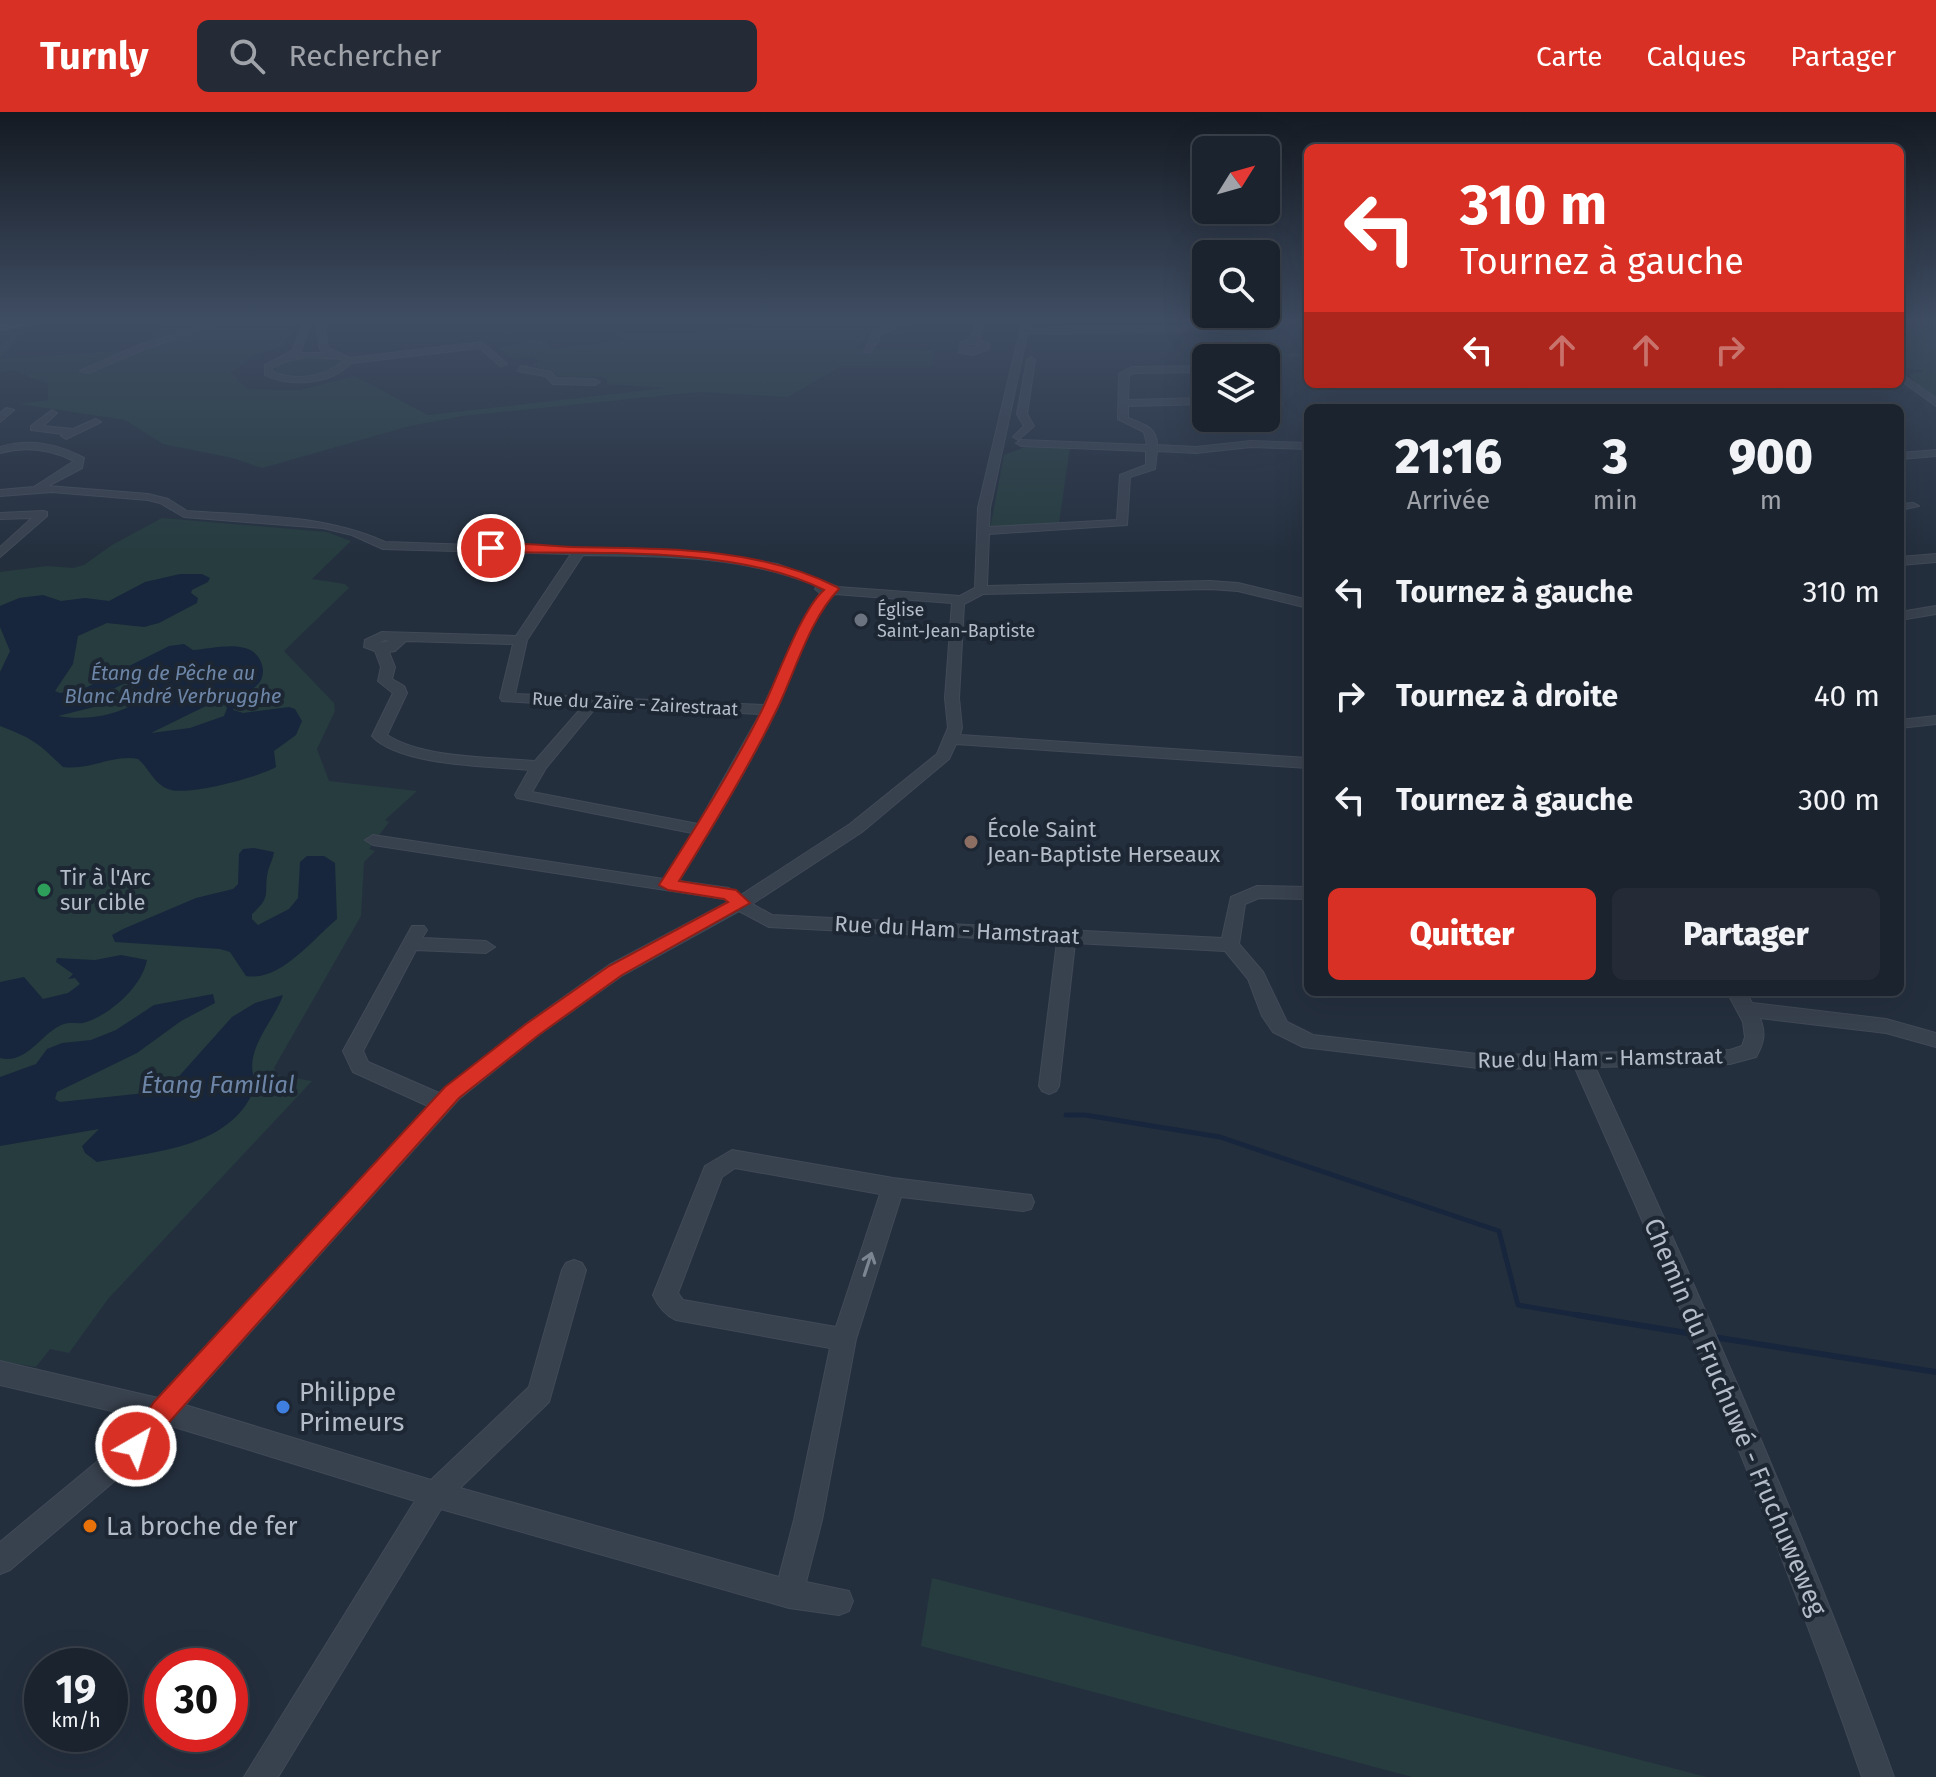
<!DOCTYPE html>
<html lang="fr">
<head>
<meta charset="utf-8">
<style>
	:root { --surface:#1b232e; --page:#242b36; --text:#f1f3f6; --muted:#a0a4aa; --line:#39404a; --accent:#d93025 }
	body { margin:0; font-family:"Fira Sans",sans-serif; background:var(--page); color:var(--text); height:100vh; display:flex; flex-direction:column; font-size:30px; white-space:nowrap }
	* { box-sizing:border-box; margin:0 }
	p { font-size:26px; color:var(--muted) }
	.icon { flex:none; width:44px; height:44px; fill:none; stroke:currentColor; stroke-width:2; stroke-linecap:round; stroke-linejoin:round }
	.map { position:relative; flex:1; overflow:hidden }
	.details { position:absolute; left:1304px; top:292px; width:600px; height:592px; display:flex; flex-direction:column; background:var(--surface); border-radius:12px; box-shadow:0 8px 32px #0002,0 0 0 2px var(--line) }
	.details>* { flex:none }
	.banner { position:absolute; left:1304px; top:32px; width:600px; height:244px; border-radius:12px; box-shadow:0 8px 32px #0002,0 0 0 2px var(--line); background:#d93025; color:#fff; overflow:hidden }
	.needle { width:52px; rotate:53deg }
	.fabs { position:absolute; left:1192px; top:24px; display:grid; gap:16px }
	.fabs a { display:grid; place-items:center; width:88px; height:88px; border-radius:12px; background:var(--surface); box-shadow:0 8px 32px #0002,0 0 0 2px var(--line); font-size:40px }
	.speed { position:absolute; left:24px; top:1536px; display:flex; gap:16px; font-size:40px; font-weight:700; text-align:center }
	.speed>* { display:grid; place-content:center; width:104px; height:104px; border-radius:50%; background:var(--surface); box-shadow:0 8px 32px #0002,0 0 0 2px var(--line); line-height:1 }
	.speed small { font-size:20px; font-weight:400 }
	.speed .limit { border:12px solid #d22; background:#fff; color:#111 }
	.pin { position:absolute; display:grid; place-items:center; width:68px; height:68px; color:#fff; margin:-34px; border:4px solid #fff; border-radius:50%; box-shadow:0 2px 8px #0007 }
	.me { position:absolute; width:88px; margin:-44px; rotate:38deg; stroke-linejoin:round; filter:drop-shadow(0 0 6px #0008) }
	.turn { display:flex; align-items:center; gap:28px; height:168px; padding:0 24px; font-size:36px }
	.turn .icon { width:104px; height:104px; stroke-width:2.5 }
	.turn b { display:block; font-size:56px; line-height:68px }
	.lanes { display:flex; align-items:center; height:76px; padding:0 24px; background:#0003; justify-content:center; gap:40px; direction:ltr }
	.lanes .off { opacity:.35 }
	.eta { display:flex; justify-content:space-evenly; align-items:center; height:136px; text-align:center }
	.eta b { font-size:48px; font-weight:800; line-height:56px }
	.action { display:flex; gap:16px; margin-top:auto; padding:16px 24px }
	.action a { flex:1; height:92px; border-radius:12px; background:var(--accent); color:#fff; font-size:32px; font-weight:800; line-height:92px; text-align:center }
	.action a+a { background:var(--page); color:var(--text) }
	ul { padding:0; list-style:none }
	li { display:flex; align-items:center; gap:24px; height:104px; padding:0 24px }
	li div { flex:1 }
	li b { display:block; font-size:30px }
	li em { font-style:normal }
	header { display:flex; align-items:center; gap:48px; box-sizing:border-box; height:112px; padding:0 40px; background:var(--accent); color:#fff }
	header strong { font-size:38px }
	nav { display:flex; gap:44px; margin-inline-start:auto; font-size:28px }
	.search { width:560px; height:72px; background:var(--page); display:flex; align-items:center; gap:20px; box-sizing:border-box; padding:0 28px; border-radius:12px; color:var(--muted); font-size:30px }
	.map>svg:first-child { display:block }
	.green { fill:#263c3f }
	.water { fill:#17263c; fill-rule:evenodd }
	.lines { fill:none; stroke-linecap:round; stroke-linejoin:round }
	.stream-far1 { stroke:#17263c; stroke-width:5 }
	.stream { stroke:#17263c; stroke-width:6 }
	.minor-casing { stroke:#414a57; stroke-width:2 }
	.major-casing { stroke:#414a57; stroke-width:2 }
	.minor { fill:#38414e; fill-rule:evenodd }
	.major { fill:#56606e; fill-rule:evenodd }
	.oneway { stroke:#7c8592 }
	.route { fill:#d93025; stroke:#8d1f18; stroke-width:2 }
	.worship-dot { fill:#6b7280; stroke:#1d2633; stroke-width:3 }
	.education-dot { fill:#8d6e63; stroke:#1d2633; stroke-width:3 }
	.leisure-dot { fill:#2e9e5b; stroke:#1d2633; stroke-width:3 }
	.shop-dot { fill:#3f7fe0; stroke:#1d2633; stroke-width:3 }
	.food-dot { fill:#e8710a; stroke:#1d2633; stroke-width:3 }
	.labels { text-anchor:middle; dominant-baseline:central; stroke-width:8; stroke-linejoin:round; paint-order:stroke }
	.far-poi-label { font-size:18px; fill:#b4bcc9; stroke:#1d2633; text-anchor:start }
	.far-street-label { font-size:18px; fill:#b4bcc9; stroke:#1d2633 }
	.far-water-label { font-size:20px; font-style:italic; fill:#6d86a8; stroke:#1d2633 }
	.poi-label { font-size:22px; fill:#b4bcc9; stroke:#1d2633; text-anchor:start }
	.street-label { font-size:22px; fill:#b4bcc9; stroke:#1d2633 }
	.water-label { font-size:24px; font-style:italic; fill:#6d86a8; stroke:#1d2633 }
	.near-poi-label { font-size:26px; fill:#b4bcc9; stroke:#1d2633; text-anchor:start }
	.near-street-label { font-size:26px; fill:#b4bcc9; stroke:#1d2633 }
</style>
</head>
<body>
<header>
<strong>Turnly</strong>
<div class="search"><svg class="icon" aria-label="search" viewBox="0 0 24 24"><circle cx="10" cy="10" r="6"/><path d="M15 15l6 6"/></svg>Rechercher</div>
<nav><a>Carte</a><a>Calques</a><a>Partager</a></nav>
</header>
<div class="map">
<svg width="1936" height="1665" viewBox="0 0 1936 1665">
	<rect width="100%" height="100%" fill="#242f3e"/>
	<!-- green -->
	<path class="green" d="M 164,210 L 297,210 L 283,234 L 253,244 L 231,261 L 247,277 L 301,278 L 355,264 L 428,303 L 666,276 L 607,272 L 607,267 L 601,265 L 557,264 L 553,259 L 532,254 L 540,248 L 531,245 L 513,247 L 498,236 L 543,226 L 551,237 L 621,229 L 617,221 L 670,223 L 745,215 L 753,210 L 893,210 L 866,222 L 866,228 L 855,236 L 934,238 L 931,255 L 841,254 L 788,285 L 698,280 L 463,304 L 410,314 L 262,356 L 233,346 L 163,332 L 125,308 L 19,292 L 48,288 L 48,272 L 12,258 L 0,261 L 0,234 L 11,221 L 25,218 L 0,247 L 132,238 L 151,227 Z
		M 1222,210 L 1235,210 L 1256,240 L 1308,242 L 1308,245 L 1240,244 Z
		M 1900,210 L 1913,210 L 1936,220 L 1936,289 L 1911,270 L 1914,269 L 1909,262 L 1925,259 L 1900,255 Z
		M 305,244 L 340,246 L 342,250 C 324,264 294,272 273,260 L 281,251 Z
		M 1028,334 L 1070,335 L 1059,411 L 990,417 L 1004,343 Z
		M 162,406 L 327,420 L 351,429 L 312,467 L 345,472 L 349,476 L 284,539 L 334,591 L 335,599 L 317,637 L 329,669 L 417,679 L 385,708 L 389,710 L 369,737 L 375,739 L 364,750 L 361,804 L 274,956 L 277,963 L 312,969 L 108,1187 L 69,1241 L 50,1237 L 36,1255 L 0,1249 L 0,460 L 47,454 L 73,456 L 84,453 L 112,433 Z
		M 932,1466 L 1707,1665 L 1412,1665 L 921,1534 Z"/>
	<!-- water -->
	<path class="water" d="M 180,462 L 202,462 L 210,466 L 208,470 L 192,478 L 191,481 L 198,486 L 197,491 L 159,511 L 144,515 L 107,511 L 78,524 L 73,552 L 55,579 L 60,581 L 79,579 L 169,534 L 184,532 L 193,538 C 214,537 254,524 262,553 C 264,559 263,566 259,571 C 251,581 236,585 233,598 L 243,601 L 289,595 L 295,597 L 302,609 L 296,623 L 274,639 L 276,655 C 259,665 186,685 168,677 C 153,671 149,656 138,647 C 113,642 89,659 63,655 C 38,631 34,627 0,614 L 0,560 L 10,539 L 0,515 L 0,494 L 19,486 L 43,483 L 61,489 L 85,486 L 109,489 L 145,470 ZM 130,569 L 135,570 L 132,580 L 141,586 C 123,604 82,609 58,604 L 94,595 L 104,581 ZM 218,588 L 223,588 L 227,596 L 224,604 L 190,616 L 151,621 Z
		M 254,736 L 274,740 C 273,747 270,752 268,759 C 263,781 273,784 252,802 L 252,807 L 258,813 L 289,797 L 298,786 L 300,750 L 307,744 L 324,744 L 335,751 L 337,807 C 313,827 280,870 246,864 L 230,840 L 220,837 L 115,830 L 112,823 L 123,817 L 196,786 L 233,777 L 238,772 L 239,742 L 243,737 Z
		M 121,843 L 147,848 C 142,875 109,904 83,911 C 77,912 70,910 64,912 C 41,920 28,953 0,946 L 0,870 L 24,865 L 43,887 L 68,881 L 80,872 L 75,866 L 68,867 L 73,862 L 56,850 L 57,846 L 95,848 Z
		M 213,882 L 215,891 L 181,909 L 137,941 L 57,980 L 55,987 L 60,990 L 145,981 L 173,971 L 232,905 L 255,891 L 283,883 C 274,910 241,940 256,971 C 237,1036 153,1040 97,1050 L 85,1041 L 82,1034 L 99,1017 L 0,1034 L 0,965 L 36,952 L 47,937 L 62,931 L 91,928 L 116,918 L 154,893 Z"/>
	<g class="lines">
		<!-- stream-far1 -->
		<path class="stream-far1" d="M 1066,1003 L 1085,1003 L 1220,1025 L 1499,1119 L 1518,1193 L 1589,1205"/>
		<!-- stream -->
		<path class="stream" d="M 1577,1203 L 1693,1222
			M 1713,1225 L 1936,1260"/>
		<!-- minor casing -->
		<g class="minor-casing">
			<path id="minor" d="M 216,210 L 228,210 L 145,237 L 88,261 L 80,259 L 139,233 Z
				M 304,210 L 312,210 L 300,241 L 324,241 L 320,237 L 316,210 L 324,210 L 328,236 L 350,246 L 482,230 L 507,252 L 500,254 L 480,236 L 351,251 C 329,273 292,275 265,263 L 265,253 L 292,239 ZM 308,245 L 341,247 L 342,250 C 323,266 295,269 273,260 L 272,256 L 286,249 Z
				M 899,210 L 910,210 L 879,223 L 879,229 L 870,240 L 864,240 L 872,220 Z
				M 976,210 L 984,210 L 979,228 L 989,231 L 989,237 L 972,243 L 959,240 L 960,231 L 970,227 ZM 974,232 L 981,234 L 981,235 L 967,236 L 968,233 Z
				M 1022,210 L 1030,210 L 1029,217 L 1218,213 L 1222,216 L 1218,219 L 1027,222 L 990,396 L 989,415 L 1117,408 L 1120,363 L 1146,353 L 1146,339 L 1021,334 L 1016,331 L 1021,328 L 1147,333 L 1144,320 L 1118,307 L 1119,262 L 1132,255 L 1206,254 L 1206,260 L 1134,261 L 1129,263 L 1128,288 L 1206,286 L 1206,292 L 1128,294 L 1128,306 C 1143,312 1157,315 1157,333 L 1196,335 L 1251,329 L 1308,331 L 1308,337 L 1251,335 L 1196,341 L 1157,339 L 1155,357 L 1130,365 L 1127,413 L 989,422 L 987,474 L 1210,469 L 1238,471 L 1308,488 L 1308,496 L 1238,479 L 1210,477 L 983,482 L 964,492 L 959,586 L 962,616 L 960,623 L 1308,646 L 1308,656 L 956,632 L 949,647 L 862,720 L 752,792 L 772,803 L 1222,826 L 1231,785 L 1257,774 L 1308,775 L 1308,787 L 1259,786 L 1245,792 L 1239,832 L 1263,860 L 1287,910 L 1313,923 L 1486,943 L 1730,938 L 1742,934 L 1745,925 L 1743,910 L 1727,880 L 1746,880 L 1752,891 L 1886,907 L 1936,921 L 1936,935 L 1886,921 L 1760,906 C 1766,921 1764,931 1756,945 L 1730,952 L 1595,955 C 1703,1189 1806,1423 1894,1665 L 1862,1665 C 1779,1423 1679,1189 1575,956 L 1486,957 L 1303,935 L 1273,920 L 1262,904 L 1248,867 L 1225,839 L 1075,831 L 1059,974 L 1056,979 L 1049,982 L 1042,979 L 1039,974 L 1057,830 L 769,815 L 739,799 L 623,863 L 540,922 L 459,987 L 185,1293 L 431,1368 L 529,1275 L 562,1158 L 566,1151 L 574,1148 L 582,1151 L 586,1158 L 549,1290 L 460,1376 L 779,1465 L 794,1408 L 830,1236 L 676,1208 C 665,1203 658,1194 653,1183 L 705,1054 L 732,1038 L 893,1066 L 1031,1083 L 1034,1090 L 1031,1097 L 1023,1099 L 901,1085 L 856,1227 L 822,1408 L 806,1470 L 849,1479 L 853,1489 L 849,1499 L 839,1503 L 789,1496 L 441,1397 L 278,1665 L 244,1665 L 415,1389 L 168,1313 L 145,1343 L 10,1458 L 0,1462 L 0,1430 L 127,1325 L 142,1306 L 0,1273 L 0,1249 L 158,1286 L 428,994 L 353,960 L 343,939 L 412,814 L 424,814 L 427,818 L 422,826 L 486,829 L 495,835 L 486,841 L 416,838 L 363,939 L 368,950 L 439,981 L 526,912 L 609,853 L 728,790 L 724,787 L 373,733 L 365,728 L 373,723 L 664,767 L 692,721 L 517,686 L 515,683 L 529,658 C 489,654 400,654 372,624 L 393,581 L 378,569 L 381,555 L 375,539 L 364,535 L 365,528 L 382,520 L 516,524 L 571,442 L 383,437 L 352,423 L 323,416 L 184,405 L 160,391 L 148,388 L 52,380 L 0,384 L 0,378 L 34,375 L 74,349 C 50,337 26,334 0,341 L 0,335 C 29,326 58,332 84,346 L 82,356 L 48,374 L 148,382 L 168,387 L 187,399 C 253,404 323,402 385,430 L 709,441 L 777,452 L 838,475 L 960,484 L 975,476 L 978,396 ZM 583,443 C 661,444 743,443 817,474 L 815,477 L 820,481 L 806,504 L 764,593 L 515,582 L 527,528 ZM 835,482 L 952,491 L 945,586 L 948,616 L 937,642 L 850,712 L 741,783 L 729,776 L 679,769 C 714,713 748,657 777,597 C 790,570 813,499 835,482 ZM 385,528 L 390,529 L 379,531 ZM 406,529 L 513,532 L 500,586 L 502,589 L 583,594 L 535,649 C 491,645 425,647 387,623 L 407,581 L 404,574 L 392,567 L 395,555 L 389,540 L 395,539 ZM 597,594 L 760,602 L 698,712 L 532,680 L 546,656 ZM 735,1056 L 880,1082 L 836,1215 L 683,1188 L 678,1181 L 722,1065 Z
				M 1031,245 L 1035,248 L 1027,302 L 1034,314 L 1018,328 L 1013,325 L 1024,314 L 1017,302 L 1027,248 Z
				M 521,254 L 551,260 L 556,266 L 595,267 L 600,270 L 595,273 L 553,272 L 545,264 L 518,259 Z
				M 1900,261 L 1936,286 L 1936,294 L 1900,268 Z
				M 6,296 L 14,298 L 0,310 L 0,301 Z
				M 52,298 L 57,301 L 43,314 L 73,317 L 96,307 L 101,310 L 66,327 L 61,324 L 63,322 L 31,318 L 31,314 Z
				M 1261,312 L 1266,315 L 1265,317 L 1207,320 L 1202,317 L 1207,314 Z
				M 1936,338 L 1936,344 L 1900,347 L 1900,341 Z
				M 1900,392 L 1913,391 L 1919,394 L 1900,398 Z
				M 43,399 L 47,400 L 47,404 L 0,445 L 0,435 L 32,406 L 0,407 L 0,401 Z
				M 1936,442 L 1936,450 L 1900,453 L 1900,445 Z
				M 1936,494 L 1936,502 L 1900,508 L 1900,500 Z
				M 1936,604 L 1936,612 L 1900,616 L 1900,608 Z"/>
		</g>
		<!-- major casing -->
		<g class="major-casing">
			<path id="major" d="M 19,210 L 41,210 L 0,219 L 0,213 Z"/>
		</g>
		<!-- minor -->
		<use href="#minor" class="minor"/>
		<!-- major -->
		<use href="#major" class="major"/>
	</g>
	<!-- one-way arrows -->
	<defs><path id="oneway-shaft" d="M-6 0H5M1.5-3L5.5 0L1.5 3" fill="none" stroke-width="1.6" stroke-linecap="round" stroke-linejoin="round" transform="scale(2)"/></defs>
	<use class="oneway" href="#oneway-shaft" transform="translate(868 1152) rotate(-72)"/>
	<!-- sky -->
	<linearGradient id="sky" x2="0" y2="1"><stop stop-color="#141a22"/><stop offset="0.47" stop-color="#3f4d63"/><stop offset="1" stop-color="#3f4d63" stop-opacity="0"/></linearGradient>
	<rect width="1936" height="443" fill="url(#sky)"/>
	<!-- route -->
	<path class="route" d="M 486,434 C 513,429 545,434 572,435 C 660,437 757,434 837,475 L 839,477 C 809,508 796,558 777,597 C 748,657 714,713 679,769 L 736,778 L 750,791 L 622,863 L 540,922 L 459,986 L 172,1307 L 145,1343 L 136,1346 L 127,1343 L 123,1334 L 154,1290 L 445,975 L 526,912 L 609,854 L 728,790 L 724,787 L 668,778 L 659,773 C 696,715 732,658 762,598 C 777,567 801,498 824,478 C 736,433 589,442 491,440 L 486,439 Z"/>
	<!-- markers -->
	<circle class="worship-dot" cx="861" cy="508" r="8"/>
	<circle class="education-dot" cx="971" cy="730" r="8"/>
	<circle class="leisure-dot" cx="44" cy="778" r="8"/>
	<circle class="shop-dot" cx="283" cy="1295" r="8"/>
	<circle class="food-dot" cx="90" cy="1414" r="8"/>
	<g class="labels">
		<!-- far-poi labels -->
		<g class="far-poi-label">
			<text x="877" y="498">Église<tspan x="877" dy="21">Saint-Jean-Baptiste</tspan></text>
		</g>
		<!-- far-street labels -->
		<g class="far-street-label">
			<text transform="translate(635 592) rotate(3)">Rue du Zaïre - Zairestraat</text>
		</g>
		<!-- far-water labels -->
		<g class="far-water-label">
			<text x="173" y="561">Étang de Pêche au<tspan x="173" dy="23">Blanc André Verbrugghe</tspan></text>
		</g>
		<!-- poi labels -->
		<g class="poi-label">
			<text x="987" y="717">École Saint<tspan x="987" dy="25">Jean-Baptiste Herseaux</tspan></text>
			<text x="60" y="765">Tir à l'Arc<tspan x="60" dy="25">sur cible</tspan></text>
		</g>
		<!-- street labels -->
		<g class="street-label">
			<text transform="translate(957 818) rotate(3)">Rue du Ham - Hamstraat</text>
			<text transform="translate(1600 946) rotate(-1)">Rue du Ham - Hamstraat</text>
		</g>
		<!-- water labels -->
		<g class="water-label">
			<text x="218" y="973">Étang Familial</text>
		</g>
		<!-- near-poi labels -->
		<g class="near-poi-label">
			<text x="299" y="1280">Philippe<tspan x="299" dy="30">Primeurs</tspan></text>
			<text x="106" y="1414">La broche de fer</text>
		</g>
		<!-- near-street labels -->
		<g class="near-street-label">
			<text transform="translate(1735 1305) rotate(67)">Chemin du Fruchuwé - Fruchuweweg</text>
		</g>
	</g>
</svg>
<div class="fabs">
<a><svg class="needle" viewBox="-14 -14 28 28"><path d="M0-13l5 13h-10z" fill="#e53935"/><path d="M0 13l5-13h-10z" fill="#a0a4aa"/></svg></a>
<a><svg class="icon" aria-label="search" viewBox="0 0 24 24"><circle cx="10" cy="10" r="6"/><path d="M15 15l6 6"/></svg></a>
<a><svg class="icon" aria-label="layers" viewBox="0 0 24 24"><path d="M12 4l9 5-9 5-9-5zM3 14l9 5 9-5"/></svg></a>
</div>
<div class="speed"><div>19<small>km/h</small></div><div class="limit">30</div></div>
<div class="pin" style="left:491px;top:436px;background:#d93025"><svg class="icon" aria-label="arrive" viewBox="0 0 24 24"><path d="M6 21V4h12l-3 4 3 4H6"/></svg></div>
<svg class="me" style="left:136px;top:1334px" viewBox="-20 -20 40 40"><circle r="17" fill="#d93025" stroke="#fff" stroke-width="3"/><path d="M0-11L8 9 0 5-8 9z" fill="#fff"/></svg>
<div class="banner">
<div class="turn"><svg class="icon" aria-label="left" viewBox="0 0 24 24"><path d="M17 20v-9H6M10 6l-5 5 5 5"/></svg><div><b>310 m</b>Tournez à gauche</div></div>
<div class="lanes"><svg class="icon" aria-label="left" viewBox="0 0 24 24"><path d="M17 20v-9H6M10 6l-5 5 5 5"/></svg><svg class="icon off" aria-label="ahead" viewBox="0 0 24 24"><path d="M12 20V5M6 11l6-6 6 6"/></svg><svg class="icon off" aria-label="ahead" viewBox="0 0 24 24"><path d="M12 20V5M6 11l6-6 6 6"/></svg><svg class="icon off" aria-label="right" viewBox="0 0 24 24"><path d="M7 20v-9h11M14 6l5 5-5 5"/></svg></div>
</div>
<section class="details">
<div class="eta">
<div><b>21:16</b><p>Arrivée</p></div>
<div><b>3</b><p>min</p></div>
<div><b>900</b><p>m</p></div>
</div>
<ul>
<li><svg class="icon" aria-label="left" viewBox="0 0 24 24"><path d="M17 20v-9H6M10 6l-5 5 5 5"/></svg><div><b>Tournez à gauche</b></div><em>310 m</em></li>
<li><svg class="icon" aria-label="right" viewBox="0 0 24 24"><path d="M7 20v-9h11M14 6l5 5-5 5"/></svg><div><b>Tournez à droite</b></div><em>40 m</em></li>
<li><svg class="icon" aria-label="left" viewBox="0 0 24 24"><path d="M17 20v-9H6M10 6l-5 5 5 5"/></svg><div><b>Tournez à gauche</b></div><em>300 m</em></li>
</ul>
<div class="action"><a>Quitter</a><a>Partager</a></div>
</section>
</div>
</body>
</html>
